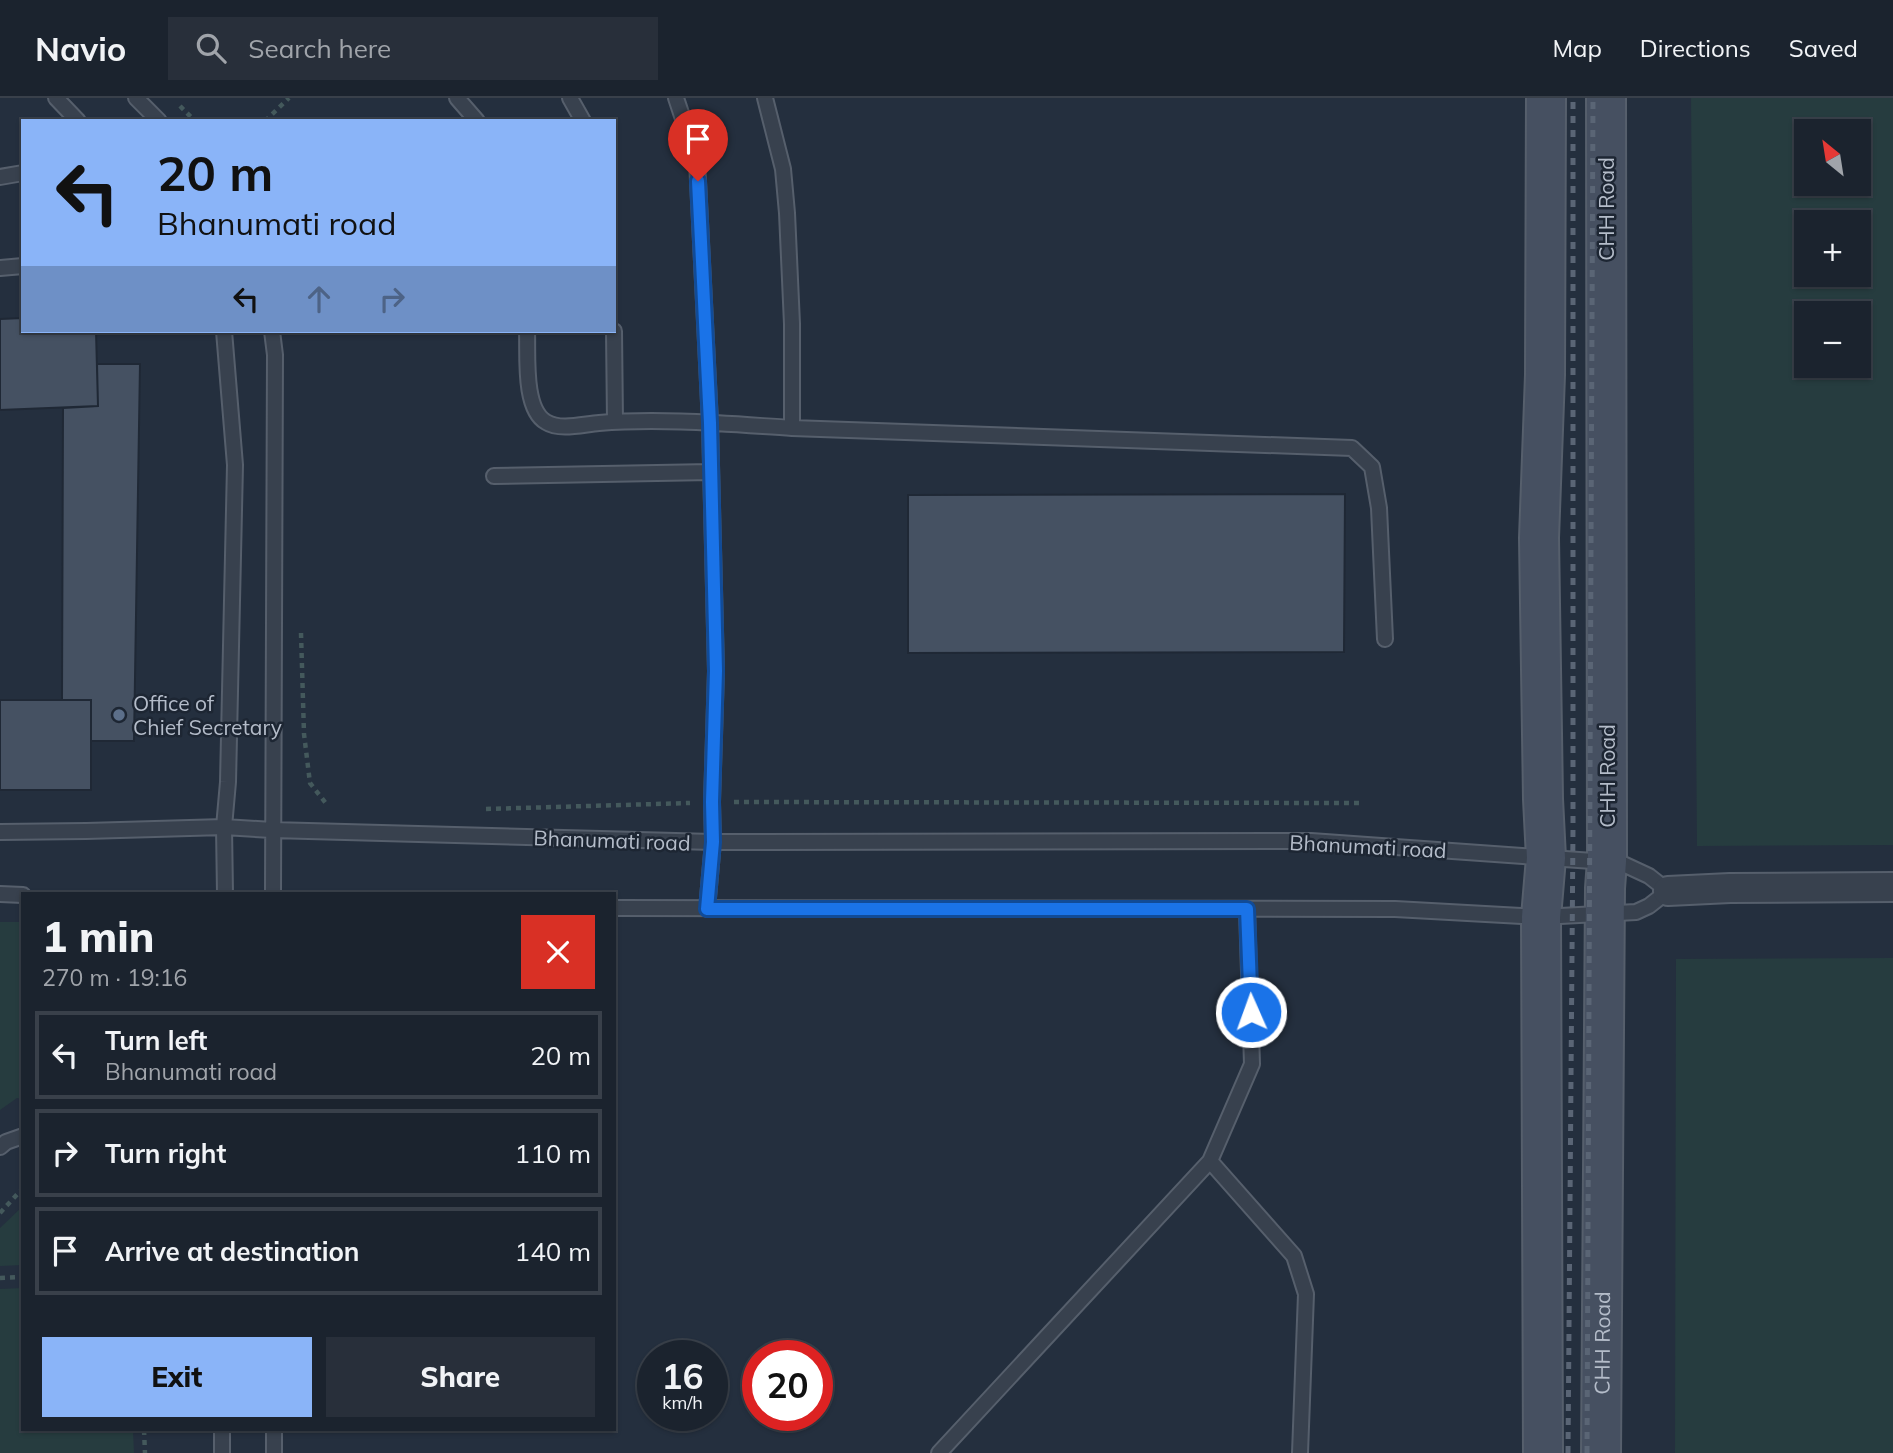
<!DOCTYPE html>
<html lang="en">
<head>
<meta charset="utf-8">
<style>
	:root { --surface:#1b232e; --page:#282f3a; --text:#f1f3f6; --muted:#a0a4aa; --line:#39404a; --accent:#8ab4f8 }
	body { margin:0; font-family:Mulish,sans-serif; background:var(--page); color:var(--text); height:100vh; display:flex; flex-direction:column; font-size:26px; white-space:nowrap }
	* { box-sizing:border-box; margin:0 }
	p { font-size:23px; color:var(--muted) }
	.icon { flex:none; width:38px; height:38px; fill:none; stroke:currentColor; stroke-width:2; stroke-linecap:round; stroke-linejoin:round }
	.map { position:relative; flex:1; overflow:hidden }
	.panel { position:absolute; left:21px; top:794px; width:595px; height:539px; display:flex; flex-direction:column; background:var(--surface); border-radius:0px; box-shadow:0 2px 5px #0004,0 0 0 2px var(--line) }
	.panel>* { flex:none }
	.hud { position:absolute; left:21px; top:21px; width:595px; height:214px; border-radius:0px; box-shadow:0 2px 5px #0004,0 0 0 2px var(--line); background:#8ab4f8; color:#111; overflow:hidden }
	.needle { width:46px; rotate:330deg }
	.fabs { position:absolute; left:1794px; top:21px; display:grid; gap:14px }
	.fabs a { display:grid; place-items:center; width:77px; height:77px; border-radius:0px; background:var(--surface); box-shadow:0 2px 5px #0004,0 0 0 2px var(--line); font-size:35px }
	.speed { position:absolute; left:637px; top:1242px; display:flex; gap:14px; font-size:35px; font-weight:700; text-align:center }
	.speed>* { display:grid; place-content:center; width:91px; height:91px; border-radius:50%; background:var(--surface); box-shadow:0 2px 5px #0004,0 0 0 2px var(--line); line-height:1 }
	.speed small { font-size:18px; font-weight:400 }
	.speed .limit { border:10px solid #d22; background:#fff; color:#111 }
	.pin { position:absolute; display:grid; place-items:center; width:60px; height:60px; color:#fff; margin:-72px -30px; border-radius:50% 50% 50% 0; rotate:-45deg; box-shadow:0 0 7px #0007 }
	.pin .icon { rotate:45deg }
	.me { position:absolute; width:77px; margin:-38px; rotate:358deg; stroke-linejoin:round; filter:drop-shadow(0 0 5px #0008) }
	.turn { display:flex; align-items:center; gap:24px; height:147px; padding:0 21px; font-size:32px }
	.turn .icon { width:91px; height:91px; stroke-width:2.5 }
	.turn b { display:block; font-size:49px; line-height:60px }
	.lanes { display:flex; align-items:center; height:66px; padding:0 21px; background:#0003; justify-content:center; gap:35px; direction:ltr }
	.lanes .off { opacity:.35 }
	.round { display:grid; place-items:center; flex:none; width:74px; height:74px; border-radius:0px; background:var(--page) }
	.summary { display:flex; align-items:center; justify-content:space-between; height:119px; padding:0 21px }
	h1 { font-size:42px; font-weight:800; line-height:52px }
	.primary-button { display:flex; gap:14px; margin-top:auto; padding:14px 21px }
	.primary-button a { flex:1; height:80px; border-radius:0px; background:var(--accent); color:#111; font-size:28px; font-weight:800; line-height:80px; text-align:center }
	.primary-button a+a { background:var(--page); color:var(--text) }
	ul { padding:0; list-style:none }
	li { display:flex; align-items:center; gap:21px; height:88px; margin:0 14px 10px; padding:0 7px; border:4px solid var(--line); border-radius:0px }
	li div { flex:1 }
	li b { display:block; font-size:26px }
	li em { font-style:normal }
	header { display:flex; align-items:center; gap:42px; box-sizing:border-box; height:98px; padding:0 35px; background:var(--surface); border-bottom:2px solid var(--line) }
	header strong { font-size:33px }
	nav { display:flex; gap:38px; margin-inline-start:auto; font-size:24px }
	.search { width:490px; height:63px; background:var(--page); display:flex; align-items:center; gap:18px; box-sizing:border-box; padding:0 24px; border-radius:0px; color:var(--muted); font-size:26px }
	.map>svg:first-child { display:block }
	.green { fill:#263c3f; fill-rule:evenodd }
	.building { fill:#455162; stroke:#1f2835; stroke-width:2 }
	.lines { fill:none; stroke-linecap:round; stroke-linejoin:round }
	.lane-casing { stroke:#565f6c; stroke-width:18 }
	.street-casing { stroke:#565f6c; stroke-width:32 }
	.secondary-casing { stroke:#565f6c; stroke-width:42 }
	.path { stroke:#44595c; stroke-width:4.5; stroke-dasharray:5 5; stroke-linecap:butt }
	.lane { stroke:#38414e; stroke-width:14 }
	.street { stroke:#38414e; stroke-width:28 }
	.secondary { stroke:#465061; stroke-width:38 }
	.rail { stroke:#5a6575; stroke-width:5; stroke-dasharray:7 7; stroke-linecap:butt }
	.route-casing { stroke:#114b97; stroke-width:18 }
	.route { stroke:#1a73e8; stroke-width:12 }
	.service-dot { fill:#5c6f8a; stroke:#1d2633; stroke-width:2.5 }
	.labels { text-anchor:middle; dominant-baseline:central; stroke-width:5; stroke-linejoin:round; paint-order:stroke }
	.street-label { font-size:21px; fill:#b4bcc9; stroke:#1d2633 }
	.poi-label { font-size:21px; fill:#b4bcc9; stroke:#1d2633; text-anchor:start }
</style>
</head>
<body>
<header>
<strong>Navio</strong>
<div class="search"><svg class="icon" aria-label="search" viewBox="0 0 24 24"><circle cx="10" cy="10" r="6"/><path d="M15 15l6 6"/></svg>Search here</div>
<nav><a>Map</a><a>Directions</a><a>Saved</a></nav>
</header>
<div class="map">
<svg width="1893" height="1355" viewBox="0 0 1893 1355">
	<rect width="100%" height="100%" fill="#242f3e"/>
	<!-- green -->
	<path class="green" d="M 1691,0 L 1893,0 L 1893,747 L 1697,748 ZM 1806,33 L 1858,33 L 1858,86 L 1806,86 ZM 1806,124 L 1858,124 L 1858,177 L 1806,177 ZM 1806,215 L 1858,215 L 1858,268 L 1806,268 Z
		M 0,824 L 23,824 L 23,1001 L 17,1000 L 0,1012 Z
		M 1893,860 L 1893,1355 L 1675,1355 L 1676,861 Z
		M 23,1108 L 23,1167 L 0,1168 L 0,1130 Z
		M 23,1190 L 23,1332 L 133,1332 L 134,1355 L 0,1355 L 0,1191 Z"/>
	<!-- building -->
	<path class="building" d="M 23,220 L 23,233 L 96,233 L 98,308 L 0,312 L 0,221 Z
		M 97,266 L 140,266 L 134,643 L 91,643 L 91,602 L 62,602 L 63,310 L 98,308 Z
		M 1345,396 L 1344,554 L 908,555 L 908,397 Z
		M 0,602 L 91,602 L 91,692 L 0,692 Z"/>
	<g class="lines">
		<!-- lane casing -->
		<g class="lane-casing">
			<path id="lane" d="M 56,0 L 78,23
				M 136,0 L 159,23
				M 457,0 L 477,23
				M 570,0 L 583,23
				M 676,0 L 697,63 L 710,325 L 716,573 L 712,704 L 713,744 L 707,811
				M 765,0 L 783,71 L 787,115 L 792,226 L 792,330
				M 0,79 L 23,75
				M 0,170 L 23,168
				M 224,233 L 235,367 L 228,684 L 224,729 L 225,796
				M 272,233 L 275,257 L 273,796
				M 527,233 C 528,256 523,311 546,324 C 560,333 584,326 599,325 C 663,320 728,326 792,330 L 1352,350 L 1372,369 L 1379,410 L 1385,541
				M 614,233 L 615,324
				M 494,378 L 711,374
				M 0,734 L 86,733 L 224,729 L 272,732 L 713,744 L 1311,743 L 1621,765 L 1649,778 L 1668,793 L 1649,808 L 1636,814 L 1541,819 L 1395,811 L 614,810
				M 0,796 L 23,797
				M 0,1049 L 6,1044 L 23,1038
				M 1210,1063 L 1294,1158 L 1306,1196 L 1300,1355
				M 222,1332 L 222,1355
				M 274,1355 L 274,1332
				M 939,1355 L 1210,1063 L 1252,966 L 1247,812"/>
		</g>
		<!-- street casing -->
		<g class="street-casing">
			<path id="street" d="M 1668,793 L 1730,790 L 1893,789"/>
		</g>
		<!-- secondary casing -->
		<g class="secondary-casing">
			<g id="secondary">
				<path d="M 1543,1355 L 1541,819 L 1546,760 L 1543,701 L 1539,440 L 1545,277 L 1546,0"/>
				<path id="s1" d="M 1601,1355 L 1605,790 L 1607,763 L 1606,0"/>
			</g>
		</g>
		<!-- path -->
		<path class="path" d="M 180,8 L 195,23
			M 265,23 L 289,0
			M 301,535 L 304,636 L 310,685 L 328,708
			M 734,704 L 1359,705
			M 486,711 L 690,705
			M 0,1115 L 23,1090
			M 0,1180 L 23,1179
			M 144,1332 L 145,1355"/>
		<!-- lane -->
		<use href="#lane" class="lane"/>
		<!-- street -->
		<use href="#street" class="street"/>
		<!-- secondary -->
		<use href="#secondary" class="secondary"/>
		<!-- rail -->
		<path class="rail" d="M 1568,1355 L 1573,731 L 1573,0
			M 1587,1355 L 1593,0"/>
	</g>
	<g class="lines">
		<!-- route casing -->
		<g class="route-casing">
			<path id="route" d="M 698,83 L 710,325 L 716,573 L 712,704 L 713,744 L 707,811 L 1247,811 L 1251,914"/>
		</g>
		<!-- route -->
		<use href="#route" class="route"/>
	</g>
	<!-- markers -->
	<circle class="service-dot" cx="119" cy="617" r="7"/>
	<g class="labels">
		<!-- street labels -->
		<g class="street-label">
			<text transform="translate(1606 111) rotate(-90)">CHH Road</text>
			<text transform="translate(1607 678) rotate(-90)">CHH Road</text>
			<text transform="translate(612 742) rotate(2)">Bhanumati road</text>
			<text transform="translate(1368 748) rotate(3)">Bhanumati road</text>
			<text stroke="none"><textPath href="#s1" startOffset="110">CHH Road</textPath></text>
		</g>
		<!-- poi labels -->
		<g class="poi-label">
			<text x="133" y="605">Office of<tspan x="133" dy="24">Chief Secretary</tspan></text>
		</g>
	</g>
</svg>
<div class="fabs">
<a><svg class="needle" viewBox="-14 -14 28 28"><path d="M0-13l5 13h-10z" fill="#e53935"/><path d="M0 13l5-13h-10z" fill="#a0a4aa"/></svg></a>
<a>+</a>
<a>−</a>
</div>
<div class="speed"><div>16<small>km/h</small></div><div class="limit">20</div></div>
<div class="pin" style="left:698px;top:83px;background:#d93025"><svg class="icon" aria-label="arrive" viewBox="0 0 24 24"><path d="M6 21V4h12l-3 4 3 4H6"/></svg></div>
<svg class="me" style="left:1251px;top:914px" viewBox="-20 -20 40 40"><circle r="17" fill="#1a73e8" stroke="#fff" stroke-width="3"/><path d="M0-11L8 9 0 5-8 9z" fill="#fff"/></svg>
<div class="hud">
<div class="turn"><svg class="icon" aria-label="left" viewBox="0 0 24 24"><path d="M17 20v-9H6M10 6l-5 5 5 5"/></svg><div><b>20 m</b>Bhanumati road</div></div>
<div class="lanes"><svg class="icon" aria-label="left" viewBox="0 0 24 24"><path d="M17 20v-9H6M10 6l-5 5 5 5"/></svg><svg class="icon off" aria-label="ahead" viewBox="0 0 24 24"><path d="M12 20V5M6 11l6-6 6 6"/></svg><svg class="icon off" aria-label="right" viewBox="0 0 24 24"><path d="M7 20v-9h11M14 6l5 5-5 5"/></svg></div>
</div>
<section class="panel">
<div class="summary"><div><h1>1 min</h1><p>270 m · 19:16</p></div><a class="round" style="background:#d93025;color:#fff"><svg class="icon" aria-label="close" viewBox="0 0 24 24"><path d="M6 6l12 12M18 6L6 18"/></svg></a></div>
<ul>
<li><svg class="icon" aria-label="left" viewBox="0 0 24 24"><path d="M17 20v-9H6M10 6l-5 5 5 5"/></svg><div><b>Turn left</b><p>Bhanumati road</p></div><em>20 m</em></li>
<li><svg class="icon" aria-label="right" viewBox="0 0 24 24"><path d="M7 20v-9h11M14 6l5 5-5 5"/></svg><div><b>Turn right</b></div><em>110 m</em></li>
<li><svg class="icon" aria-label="arrive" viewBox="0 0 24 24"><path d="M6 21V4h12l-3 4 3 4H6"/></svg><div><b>Arrive at destination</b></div><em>140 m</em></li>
</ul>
<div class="primary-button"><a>Exit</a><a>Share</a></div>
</section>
</div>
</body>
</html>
